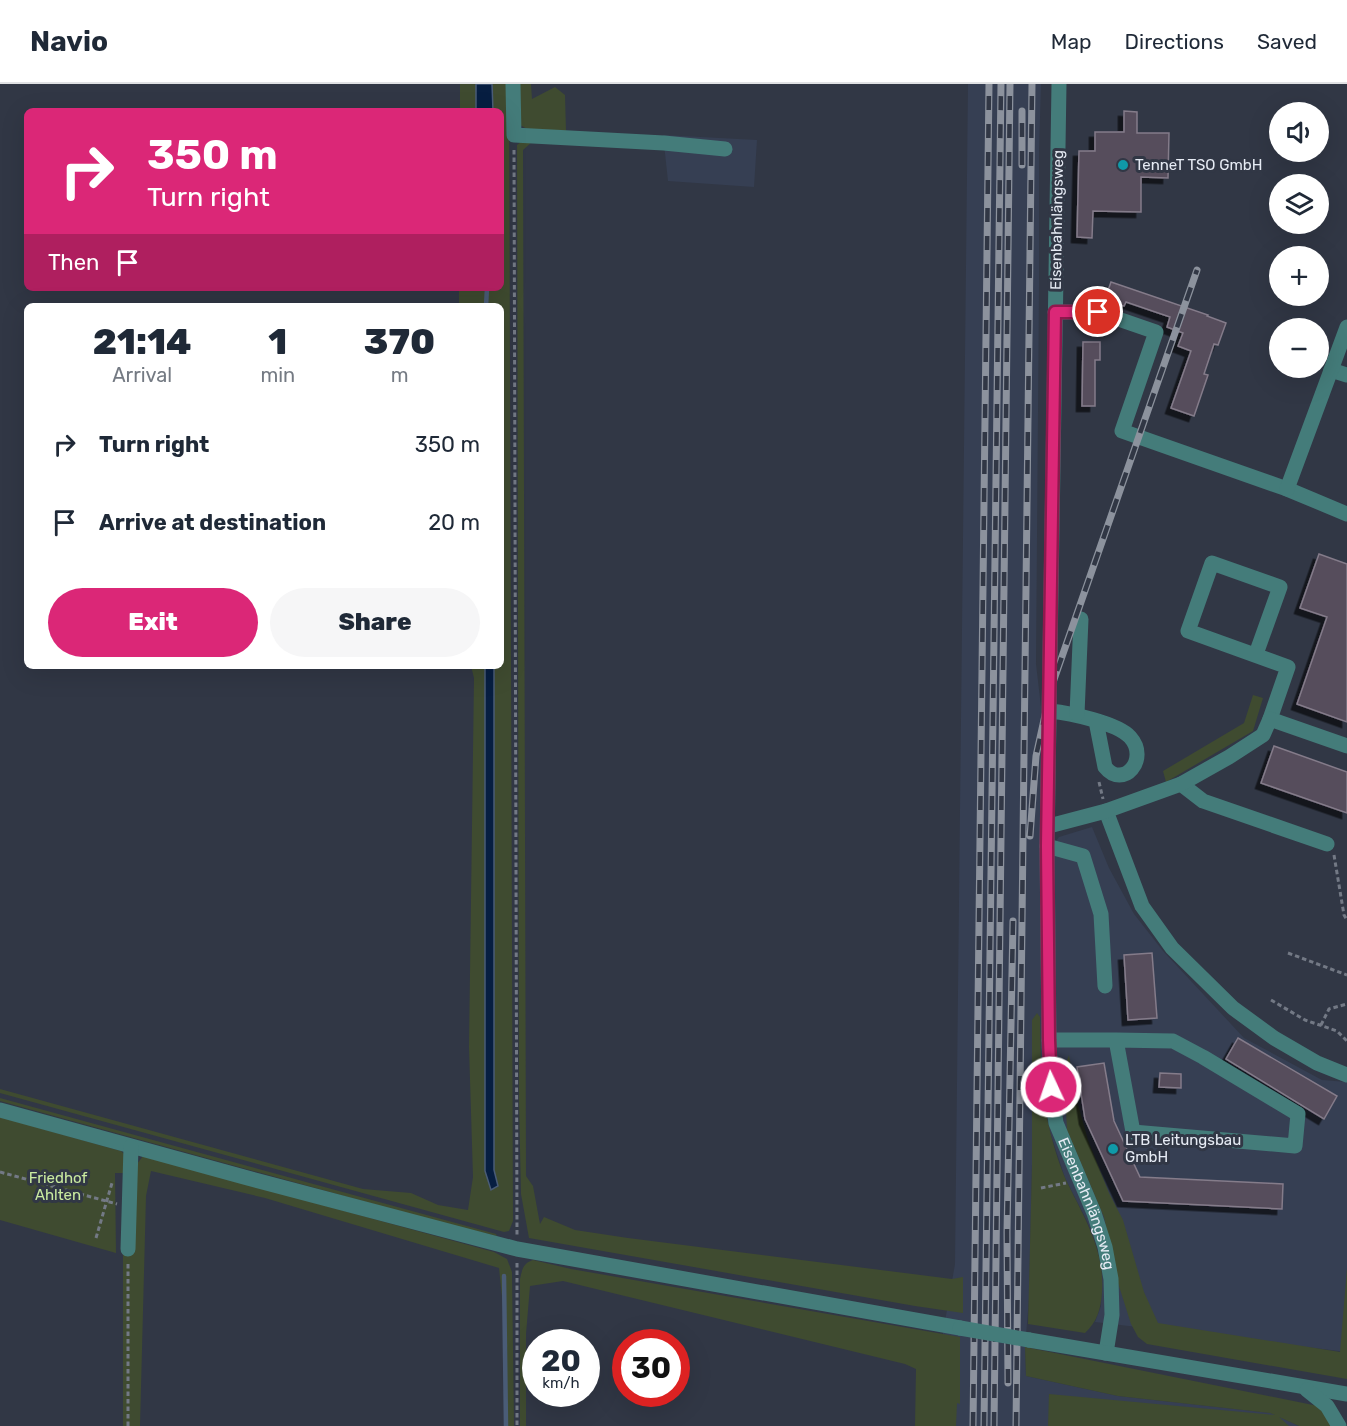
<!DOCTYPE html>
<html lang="en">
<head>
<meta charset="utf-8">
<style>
	:root { --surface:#fff; --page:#f6f6f7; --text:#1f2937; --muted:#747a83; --line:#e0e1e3; --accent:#db2777 }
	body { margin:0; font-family:Rubik,sans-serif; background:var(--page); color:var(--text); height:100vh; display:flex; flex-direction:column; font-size:22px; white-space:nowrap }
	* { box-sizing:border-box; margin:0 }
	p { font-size:20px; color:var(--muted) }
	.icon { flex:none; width:33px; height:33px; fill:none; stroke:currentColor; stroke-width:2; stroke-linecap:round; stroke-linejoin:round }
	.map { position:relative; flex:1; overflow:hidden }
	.panel { position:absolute; left:24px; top:219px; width:480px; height:366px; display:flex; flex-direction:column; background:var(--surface); border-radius:9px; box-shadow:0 6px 24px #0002 }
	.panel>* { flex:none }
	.top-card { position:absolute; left:24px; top:24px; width:480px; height:183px; border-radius:9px; box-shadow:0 6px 24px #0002; background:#db2777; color:#fff; overflow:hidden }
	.buttons { position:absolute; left:1269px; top:18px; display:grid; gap:12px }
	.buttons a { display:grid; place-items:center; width:60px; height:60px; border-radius:50%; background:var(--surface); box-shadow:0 6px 24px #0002; font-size:30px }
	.speed { position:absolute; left:522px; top:1245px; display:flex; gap:12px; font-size:30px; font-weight:700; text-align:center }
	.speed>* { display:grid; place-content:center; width:78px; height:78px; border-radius:50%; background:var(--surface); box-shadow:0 6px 24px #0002; line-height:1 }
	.speed small { font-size:15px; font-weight:400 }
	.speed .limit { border:9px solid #d22; background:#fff; color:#111 }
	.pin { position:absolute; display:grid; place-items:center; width:51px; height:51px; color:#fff; margin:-26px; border:3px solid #fff; border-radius:50%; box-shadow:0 2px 6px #0007 }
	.me { position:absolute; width:66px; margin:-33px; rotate:357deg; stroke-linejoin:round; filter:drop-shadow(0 0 4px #0008) }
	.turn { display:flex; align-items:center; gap:21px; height:126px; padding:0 24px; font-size:27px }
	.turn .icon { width:78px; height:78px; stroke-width:2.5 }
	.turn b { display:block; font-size:42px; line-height:51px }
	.then { display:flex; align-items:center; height:57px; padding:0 24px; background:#0003; gap:12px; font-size:22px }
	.eta { display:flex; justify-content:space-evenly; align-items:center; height:102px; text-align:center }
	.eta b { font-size:36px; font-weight:800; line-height:42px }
	.action { display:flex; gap:12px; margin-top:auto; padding:12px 24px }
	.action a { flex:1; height:69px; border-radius:36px; background:var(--accent); color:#fff; font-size:24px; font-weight:800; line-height:69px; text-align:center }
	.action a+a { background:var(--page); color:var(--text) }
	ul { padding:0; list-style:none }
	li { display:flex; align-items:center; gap:18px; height:78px; padding:0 24px }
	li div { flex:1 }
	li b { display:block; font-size:22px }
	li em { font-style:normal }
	header { display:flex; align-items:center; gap:36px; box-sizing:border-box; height:84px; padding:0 30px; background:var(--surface); border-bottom:2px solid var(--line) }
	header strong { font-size:28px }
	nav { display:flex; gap:33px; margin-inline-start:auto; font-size:21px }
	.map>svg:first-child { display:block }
	.built { fill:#363f53 }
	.green { fill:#3f4b30 }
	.water { fill:#071e41; stroke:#4a5c77; stroke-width:1.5 }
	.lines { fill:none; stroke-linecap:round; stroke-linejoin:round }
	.stream { stroke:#4a5c77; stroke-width:4.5 }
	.building { fill:#564d5b; stroke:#847b8a; stroke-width:1.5; filter:url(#shadow) }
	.path { stroke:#737985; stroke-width:3; stroke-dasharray:4.5 3; stroke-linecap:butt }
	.minor { stroke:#447c7a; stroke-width:15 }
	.rail-casing { stroke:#8c929d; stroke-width:7 }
	.rail { stroke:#313745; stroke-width:4.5; stroke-dasharray:14; stroke-linecap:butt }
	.minor-bridge { stroke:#447c7a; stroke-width:15 }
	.route-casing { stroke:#8e194d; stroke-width:15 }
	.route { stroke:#db2777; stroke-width:10 }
	.culture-dot { fill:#0f9aa8; stroke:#313745; stroke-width:2 }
	.labels { text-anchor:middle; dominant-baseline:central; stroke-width:6; stroke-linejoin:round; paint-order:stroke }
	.poi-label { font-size:15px; fill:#e6ebf4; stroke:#313745; text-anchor:start }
	.street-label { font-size:15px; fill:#e6ebf4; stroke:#313745 }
	.park-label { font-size:15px; fill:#caeba0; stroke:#313745 }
</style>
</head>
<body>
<header>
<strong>Navio</strong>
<nav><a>Map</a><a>Directions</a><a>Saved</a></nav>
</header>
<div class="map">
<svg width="1347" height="1342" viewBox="0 0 1347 1342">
	<defs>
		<filter id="shadow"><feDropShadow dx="-5.5" dy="5.5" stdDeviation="0" flood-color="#0009"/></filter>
	</defs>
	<rect width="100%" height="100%" fill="#313745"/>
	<!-- built -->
	<path class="built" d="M 968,0 L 1041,0 L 1039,68 L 1039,203 L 1036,580 L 1045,657 L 1041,778 L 1059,753 L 1092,743 L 1109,784 L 1134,830 L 1163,867 L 1244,954 L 1322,996 L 1347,998 L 1347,1268 L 1095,1238 L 1101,1222 L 1102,1185 L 1097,1163 L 1087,1137 L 1065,1094 L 1048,1042 L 1041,984 L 1040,933 L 1032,937 L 1032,1081 L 1029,1215 L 1025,1263 L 1026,1292 L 1118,1312 L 1271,1329 L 1299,1342 L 941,1342 L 943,1249 L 955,1180 Z
		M 663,51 L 757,56 L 754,103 L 668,97 Z"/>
	<!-- green -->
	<path class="green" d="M 460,0 L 509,0 L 513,1137 L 509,1147 L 504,1148 L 0,1009 L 0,1005 L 363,1105 L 411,1109 L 438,1121 L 468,1126 L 473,1093 L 469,963 L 474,594 L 471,582 L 501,582 L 501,222 L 459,222 L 459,204 L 501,204 L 501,27 L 460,27 Z
		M 517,0 L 531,0 L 532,15 L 555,3 L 565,11 L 566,47 L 527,45 L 520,41 Z
		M 521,58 L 532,58 L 523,66 L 526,1092 L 533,1102 L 540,1140 L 544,1133 L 575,1146 L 628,1154 L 952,1195 L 963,1193 L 963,1229 L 915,1222 L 529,1154 L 521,1110 L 519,1018 L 517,61 Z
		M 1253,611 L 1263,614 L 1253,647 L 1166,698 L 1163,687 L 1244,639 Z
		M 1037,929 L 1040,933 C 1041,969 1040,1008 1049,1043 C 1053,1060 1059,1080 1066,1096 C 1084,1133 1105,1166 1102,1208 C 1101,1225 1097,1238 1085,1249 L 1028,1240 L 1032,1081 L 1032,936 Z
		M 1069,971 L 1077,1017 L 1088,1056 L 1109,1109 L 1123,1136 L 1144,1208 L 1158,1239 L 1340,1268 L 1347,1184 L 1347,1295 L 1147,1260 L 1138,1253 L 1131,1240 L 1118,1199 L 1104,1133 L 1067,1046 L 1064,984 Z
		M 0,1014 L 496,1150 L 497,1152 L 442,1139 L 0,1017 Z
		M 0,1033 L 121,1067 L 124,1070 L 127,1089 L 115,1089 L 116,1169 L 0,1136 Z
		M 143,1072 L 494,1168 L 507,1175 L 512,1188 L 514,1342 L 506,1342 L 506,1252 L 499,1184 L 265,1114 L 151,1087 L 146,1112 L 140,1342 L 123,1342 L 123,1170 L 137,1080 Z
		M 533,1176 L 571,1185 L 960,1253 L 960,1320 L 957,1319 L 956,1342 L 915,1342 L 916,1285 L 905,1280 L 563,1197 L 530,1202 L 526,1250 L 526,1342 L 520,1342 L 520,1195 C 522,1186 523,1179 533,1176 Z
		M 1025,1263 L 1318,1322 L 1335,1342 L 1299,1342 L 1279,1333 L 1289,1342 L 1048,1342 L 1049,1310 L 1275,1331 L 1270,1329 L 1118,1312 L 1026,1292 Z"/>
	<!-- water -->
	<path class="water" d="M 476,0 L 492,0 L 493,27 L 476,27 Z
		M 485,582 L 494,582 L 494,1086 L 498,1102 L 491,1106 L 485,1087 Z"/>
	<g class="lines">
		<!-- stream -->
		<path class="stream" d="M 486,222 L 487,204
			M 504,1192 L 506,1342"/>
	</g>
	<!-- building -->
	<path class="building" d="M 1124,27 L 1137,28 L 1137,49 L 1169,49 L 1168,94 L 1141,93 L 1141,128 L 1093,127 L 1092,154 L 1077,153 L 1079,67 L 1095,67 L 1095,48 L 1124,48 Z
		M 1111,198 L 1208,231 L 1207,232 L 1226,239 L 1218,261 L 1214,260 L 1204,290 L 1208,291 L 1194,332 L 1171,324 L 1191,267 L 1178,262 L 1183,249 L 1167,243 L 1170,233 L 1126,218 L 1124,222 L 1105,215 Z
		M 1083,258 L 1100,258 L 1100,276 L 1095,276 L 1095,322 L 1082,322 Z
		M 1319,470 L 1347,480 L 1347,638 L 1297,620 L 1327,533 L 1300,524 Z
		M 1274,662 L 1347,688 L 1347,729 L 1261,699 Z
		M 1152,869 L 1157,934 L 1128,936 L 1124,871 Z
		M 1238,954 L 1337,1012 L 1324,1035 L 1226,975 Z
		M 1104,979 L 1114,1037 L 1140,1093 L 1283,1100 L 1282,1125 L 1123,1117 L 1085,1035 L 1077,983 Z
		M 1160,989 L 1181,990 L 1181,1004 L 1159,1003 Z"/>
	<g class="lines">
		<!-- path -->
		<path class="path" d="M 514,66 L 517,1151
			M 1099,698 L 1103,715
			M 1334,771 L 1344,831 L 1347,836
			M 1288,869 L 1347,891
			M 1271,916 L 1305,936 L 1337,947 L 1347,957
			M 1321,941 L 1329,925 L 1347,920
			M 0,1088 L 117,1120
			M 1041,1104 L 1066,1099
			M 96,1154 L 112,1099
			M 517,1179 L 517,1342
			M 128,1342 L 128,1179"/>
		<!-- minor -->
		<g class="minor">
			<path d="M 513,0 L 514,51 L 664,59 L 725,65"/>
			<path id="s1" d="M 1059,0 L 1047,762 L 1049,956 L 1051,1003 L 1056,1039 L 1094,1129 L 1105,1163 L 1111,1195 L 1112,1231 L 1106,1269"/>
			<path d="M 1055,228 L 1098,228 L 1156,248 L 1122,347 L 1287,405 L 1347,430"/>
			<path d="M 1331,286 L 1347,291"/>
			<path d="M 1287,405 L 1347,243"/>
			<path d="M 1256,570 L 1280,503 L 1212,479 L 1188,547 L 1288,583 L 1270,635"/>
			<path d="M 1050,627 C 1070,629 1117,639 1130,653 C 1150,675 1123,706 1105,683 L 1096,637"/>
			<path d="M 1077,630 L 1081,535"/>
			<path d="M 1181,700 L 1203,717 L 1327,760"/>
			<path d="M 1106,727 L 1142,822 L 1172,864 L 1233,924 L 1274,954 L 1317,979 L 1347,991"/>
			<path d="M 1049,742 L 1106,727 L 1181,700 L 1229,673 L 1263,651 L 1270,635 L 1347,662"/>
			<path d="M 1047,762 L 1083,772 L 1101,830 L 1105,902"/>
			<path d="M 1049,956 L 1116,956 L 1133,1048 L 1295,1062 L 1298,1030 L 1203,973 L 1173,957 L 1116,956"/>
			<path d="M 0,1026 L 244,1093 L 517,1165 L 960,1244"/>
			<path d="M 128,1165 L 131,1063"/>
			<path d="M 1029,1256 L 1347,1310"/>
			<path d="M 1307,1306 L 1327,1322 L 1339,1342"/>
		</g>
		<!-- rail casing -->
		<g class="rail-casing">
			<path id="rail" d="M 1022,81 L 1022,27
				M 1030,752 L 1036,672 L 1051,604 L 1197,186
				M 1008,1299 L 1007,1148 L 1013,837
				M 973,1342 L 989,0
				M 984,1342 L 1001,0
				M 994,1342 L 1010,0
				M 1016,1342 L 1032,0"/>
		</g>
		<!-- rail -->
		<use href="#rail" class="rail"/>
		<!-- minor-bridge -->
		<path class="minor-bridge" d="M 960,1244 L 1029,1256"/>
	</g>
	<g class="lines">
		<!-- route casing -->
		<g class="route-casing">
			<path id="route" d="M 1051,1003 L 1049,956 L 1047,762 L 1055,228 L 1098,228"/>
		</g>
		<!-- route -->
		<use href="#route" class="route"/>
	</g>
	<!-- markers -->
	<g class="culture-dot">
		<circle cx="1123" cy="81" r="6"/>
		<circle cx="1113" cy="1065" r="6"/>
	</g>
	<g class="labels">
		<!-- poi labels -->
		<g class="poi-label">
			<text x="1135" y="81">TenneT TSO GmbH</text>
			<text x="1125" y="1056">LTB Leitungsbau<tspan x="1125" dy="17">GmbH</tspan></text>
		</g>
		<!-- street labels -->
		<g class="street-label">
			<text transform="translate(1057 136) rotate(-89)">Eisenbahnlängsweg</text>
			<text stroke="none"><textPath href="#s1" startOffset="1126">Eisenbahnlängsweg</textPath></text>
		</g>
		<!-- park labels -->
		<g class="park-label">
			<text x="58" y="1094">Friedhof<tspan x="58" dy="17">Ahlten</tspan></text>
		</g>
	</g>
</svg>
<div class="buttons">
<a><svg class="icon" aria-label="sound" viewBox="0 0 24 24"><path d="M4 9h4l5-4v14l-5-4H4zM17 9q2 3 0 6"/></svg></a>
<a><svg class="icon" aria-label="layers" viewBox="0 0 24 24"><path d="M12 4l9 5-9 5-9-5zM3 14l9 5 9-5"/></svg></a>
<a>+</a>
<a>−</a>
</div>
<div class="speed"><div>20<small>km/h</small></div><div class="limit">30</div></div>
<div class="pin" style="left:1098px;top:228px;background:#d93025"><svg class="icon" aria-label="arrive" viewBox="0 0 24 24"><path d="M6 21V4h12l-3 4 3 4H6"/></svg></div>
<svg class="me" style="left:1051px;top:1003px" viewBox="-20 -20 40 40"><circle r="17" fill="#db2777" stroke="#fff" stroke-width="3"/><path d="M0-11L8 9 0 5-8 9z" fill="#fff"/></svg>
<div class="top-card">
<div class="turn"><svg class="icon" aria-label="right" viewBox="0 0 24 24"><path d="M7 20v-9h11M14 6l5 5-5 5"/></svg><div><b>350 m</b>Turn right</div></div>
<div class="then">Then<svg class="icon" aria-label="arrive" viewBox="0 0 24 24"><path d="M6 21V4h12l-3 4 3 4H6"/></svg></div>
</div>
<section class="panel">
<div class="eta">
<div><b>21:14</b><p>Arrival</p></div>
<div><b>1</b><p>min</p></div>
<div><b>370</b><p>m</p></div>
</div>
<ul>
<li><svg class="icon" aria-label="right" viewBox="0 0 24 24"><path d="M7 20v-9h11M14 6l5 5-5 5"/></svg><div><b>Turn right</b></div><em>350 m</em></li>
<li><svg class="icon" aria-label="arrive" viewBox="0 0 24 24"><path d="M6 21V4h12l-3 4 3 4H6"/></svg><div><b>Arrive at destination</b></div><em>20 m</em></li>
</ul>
<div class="action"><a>Exit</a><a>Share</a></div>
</section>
</div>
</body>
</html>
